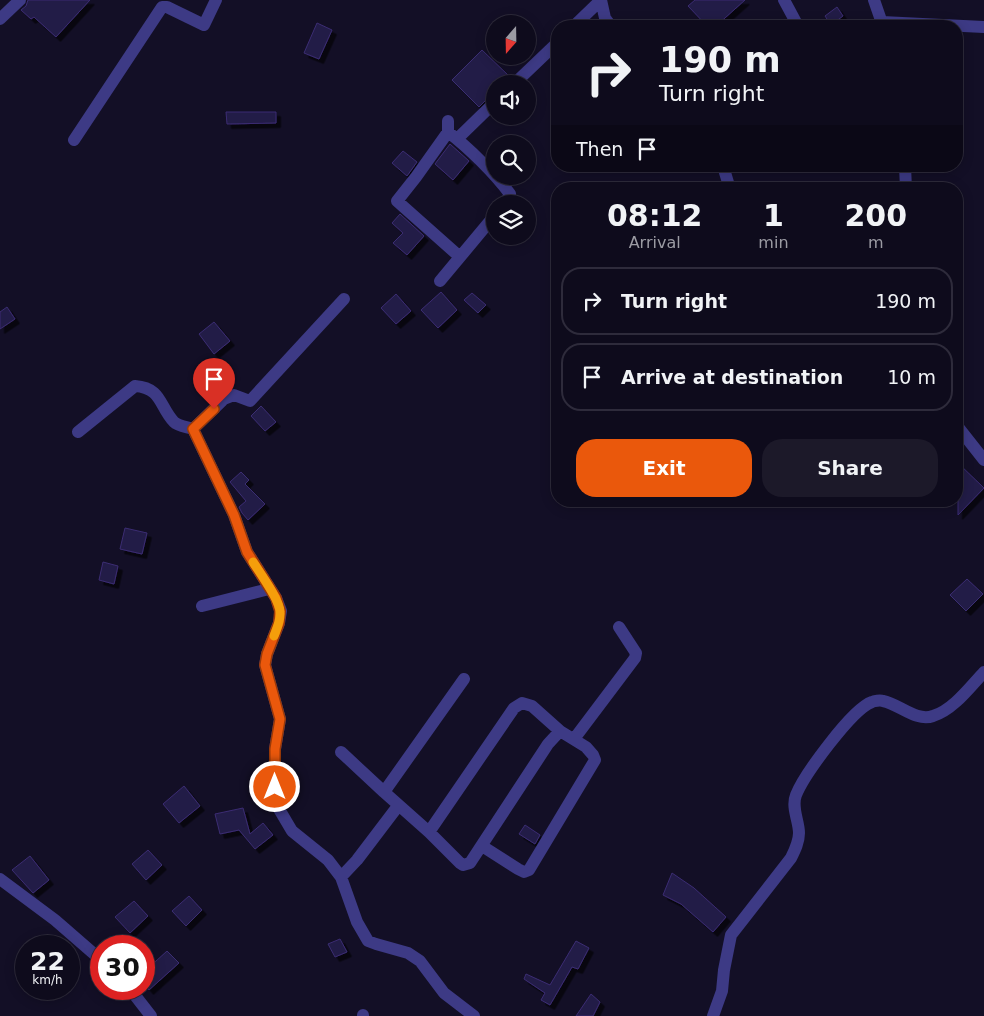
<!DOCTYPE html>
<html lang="en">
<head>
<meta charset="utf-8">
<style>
	:root { --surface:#0e0b1c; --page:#1c1929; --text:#f1f3f6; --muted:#9b9ba3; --line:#2e2b3b; --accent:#ea580c }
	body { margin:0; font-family:"DejaVu Sans",sans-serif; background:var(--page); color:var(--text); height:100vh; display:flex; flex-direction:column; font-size:19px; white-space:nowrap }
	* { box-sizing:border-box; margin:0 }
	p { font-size:16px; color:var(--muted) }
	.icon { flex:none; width:28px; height:28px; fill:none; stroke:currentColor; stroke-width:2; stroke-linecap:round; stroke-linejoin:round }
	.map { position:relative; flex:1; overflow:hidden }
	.side { position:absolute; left:551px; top:182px; width:412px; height:325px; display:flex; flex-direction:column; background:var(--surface); border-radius:20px; box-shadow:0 2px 12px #0003,0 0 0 1px var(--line) }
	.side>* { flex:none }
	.top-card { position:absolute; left:551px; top:20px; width:412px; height:152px; border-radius:20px; box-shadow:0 2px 12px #0003,0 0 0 1px var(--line); background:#0e0b1c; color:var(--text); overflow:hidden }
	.needle { width:32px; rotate:200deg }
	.fabs { position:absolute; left:486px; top:15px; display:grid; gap:10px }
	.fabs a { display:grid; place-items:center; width:50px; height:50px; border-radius:50%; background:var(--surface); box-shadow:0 2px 12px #0003,0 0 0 1px var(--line); font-size:25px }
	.speed { position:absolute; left:15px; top:935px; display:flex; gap:10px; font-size:25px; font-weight:700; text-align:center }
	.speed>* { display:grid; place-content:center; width:65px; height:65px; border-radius:50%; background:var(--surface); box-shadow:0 2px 12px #0003,0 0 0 1px var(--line); line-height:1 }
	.speed small { font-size:12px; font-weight:400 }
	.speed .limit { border:8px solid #d22; background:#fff; color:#111 }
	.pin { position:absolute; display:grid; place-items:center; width:42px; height:42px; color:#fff; margin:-51px -21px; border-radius:50% 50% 50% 0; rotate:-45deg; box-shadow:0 0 5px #0007 }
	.pin .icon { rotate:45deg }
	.me { position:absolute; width:55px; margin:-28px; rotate:0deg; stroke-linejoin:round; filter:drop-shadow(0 0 4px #0008) }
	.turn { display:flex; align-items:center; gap:18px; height:105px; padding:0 25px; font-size:22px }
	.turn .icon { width:65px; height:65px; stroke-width:2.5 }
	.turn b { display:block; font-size:35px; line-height:42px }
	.then { display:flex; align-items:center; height:48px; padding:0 25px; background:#0003; gap:10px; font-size:19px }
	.eta { display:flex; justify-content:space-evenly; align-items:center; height:85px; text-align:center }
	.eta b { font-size:30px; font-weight:700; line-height:35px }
	.button { display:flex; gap:10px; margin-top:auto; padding:10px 25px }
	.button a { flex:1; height:58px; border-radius:20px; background:var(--accent); color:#fff; font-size:20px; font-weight:700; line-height:58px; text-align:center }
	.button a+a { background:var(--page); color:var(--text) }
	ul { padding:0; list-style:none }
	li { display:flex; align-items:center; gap:15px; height:68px; margin:0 10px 8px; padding:0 15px; border:2px solid var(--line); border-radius:20px }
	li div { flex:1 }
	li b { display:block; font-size:19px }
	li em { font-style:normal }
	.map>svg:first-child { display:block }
	.building { fill:#241b47; stroke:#3b2d73; filter:url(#shadow) }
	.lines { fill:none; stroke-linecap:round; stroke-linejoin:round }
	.street { stroke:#3d3a85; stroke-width:12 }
	.route-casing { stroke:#983908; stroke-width:12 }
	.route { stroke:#ea580c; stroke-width:9 }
	.slow { stroke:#f59e0b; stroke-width:9 }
</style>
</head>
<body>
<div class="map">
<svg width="984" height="1016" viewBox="0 0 984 1016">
	<defs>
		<filter id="shadow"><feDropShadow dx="4.5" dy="4.5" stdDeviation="0" flood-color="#0009"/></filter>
	</defs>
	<rect width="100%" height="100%" fill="#130f26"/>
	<!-- building -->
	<path class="building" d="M 28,0 L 90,0 L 56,37 L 34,17 L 31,19 L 21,10 L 26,6 Z
		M 695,0 L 745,0 L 716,26 L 707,26 L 688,6 Z
		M 837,7 L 843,16 L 831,25 L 825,16 Z
		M 317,23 L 332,30 L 319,59 L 304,53 Z
		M 482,50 L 509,76 L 502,84 L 495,84 L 495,91 L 479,107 L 452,80 Z
		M 226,112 L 276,112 L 276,123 L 227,124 Z
		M 450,144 L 469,161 L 453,180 L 435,164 Z
		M 403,151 L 417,162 L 407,176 L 392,163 Z
		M 400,214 L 424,236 L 407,255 L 393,243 L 403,233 L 392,223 Z
		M 441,292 L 457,310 L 438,328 L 421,310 Z
		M 472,293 L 486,305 L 478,313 L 464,300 Z
		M 396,294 L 411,311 L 396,324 L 381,308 Z
		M 7,307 L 15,319 L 0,329 L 0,312 Z
		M 214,322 L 230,341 L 214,354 L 199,334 Z
		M 261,406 L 276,422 L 265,431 L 251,416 Z
		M 958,463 L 984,488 L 958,515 Z
		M 241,472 L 249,480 L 245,484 L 265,504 L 248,520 L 242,513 L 239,507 L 246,501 L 230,482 Z
		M 125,528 L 147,533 L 142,554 L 120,549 Z
		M 103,562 L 118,566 L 114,584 L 99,580 Z
		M 967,579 L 983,594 L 966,611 L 950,595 Z
		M 184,786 L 200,806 L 179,823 L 163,804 Z
		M 243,808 L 250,834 L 263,823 L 273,835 L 255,849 L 239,830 L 220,834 L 215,814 Z
		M 525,825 L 540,835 L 535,844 L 519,834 Z
		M 148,850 L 162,865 L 146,880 L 132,864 Z
		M 30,856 L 49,880 L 33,893 L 12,870 Z
		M 672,873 L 694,888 L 726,917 L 713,932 L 681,904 L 663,895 Z
		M 189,896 L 202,910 L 186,926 L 172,911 Z
		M 134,901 L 148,916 L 130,933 L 115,917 Z
		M 340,939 L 347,952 L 335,957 L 328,944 Z
		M 576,941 L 589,948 L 578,969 L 572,967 L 550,1005 L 541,1000 L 545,993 L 524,979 L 526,974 L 550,985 Z
		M 167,951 L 179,963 L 149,990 L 144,984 L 144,972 Z
		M 591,994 L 600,1002 L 593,1016 L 576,1016 Z"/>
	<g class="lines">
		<!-- street -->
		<path class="street" d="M 601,0 L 605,18 L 611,26
			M 784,0 L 798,26
			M 874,0 L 883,26
			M 0,19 L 20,0
			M 574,26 L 601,0
			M 867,26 L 882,22 L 984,27
			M 514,84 L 558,42
			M 448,121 L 448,132 C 469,148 494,173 510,194 L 505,204
			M 448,132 L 416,177 L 397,201 L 460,257
			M 457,139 L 495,102
			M 74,140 L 162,7 L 167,7 L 204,25 L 216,0
			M 723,166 L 730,189
			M 905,166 L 906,189
			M 440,281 L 495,215
			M 958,427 L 984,460
			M 193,429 L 224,399 L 234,395 L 250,401 L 344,299
			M 78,432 L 135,386 C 162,388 159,406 174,422 C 178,426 187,427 193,429 L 234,515 L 247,552 L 276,598 L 281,611 L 279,623 L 267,654 L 265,665 L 280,719 L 275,749 L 275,787 L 279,809 L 292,831 L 328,860 L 341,877 L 357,922 L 368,941 L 376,944 L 408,953 L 420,961 L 444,993 L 474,1016
			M 202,606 L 269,589
			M 464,679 L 384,792 L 429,832 L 460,863 L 463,865 L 470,863 L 548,744 L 560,731
			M 574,739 L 635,658 L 636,653 L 619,627
			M 341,752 L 384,792
			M 429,832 L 514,708 L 522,703 L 532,706 L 560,731 L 586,747 L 593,755 L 595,760 L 529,870 L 524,872 L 518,869 L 482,846
			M 341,877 L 357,860 L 398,806
			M 0,879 L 55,920 L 101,960
			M 130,989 L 151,1016
			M 363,1016 L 363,1015
			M 713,1016 L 722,991 L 724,970 L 731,935 L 791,858 C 795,850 799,842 799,833 C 799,821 791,807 796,795 C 804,775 852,709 872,702 C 874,701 880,700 883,701 C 899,704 916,722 933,716 C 953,710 970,687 984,672"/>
	</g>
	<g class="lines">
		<!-- route casing -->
		<g class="route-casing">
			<path id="route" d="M 214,409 L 193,429 L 234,515 L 247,552 L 276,598 L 280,611 L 279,623 L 267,654 L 265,665 L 280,719 L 275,749 L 275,787"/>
		</g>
		<!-- route -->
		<use href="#route" class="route"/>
		<!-- slow -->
		<path class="slow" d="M 253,562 C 260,573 280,600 280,612 C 281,620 277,628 274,636"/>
	</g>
</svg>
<div class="fabs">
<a><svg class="needle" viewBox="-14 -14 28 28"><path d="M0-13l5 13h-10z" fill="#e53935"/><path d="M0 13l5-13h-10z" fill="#9b9ba3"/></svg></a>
<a><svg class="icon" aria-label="sound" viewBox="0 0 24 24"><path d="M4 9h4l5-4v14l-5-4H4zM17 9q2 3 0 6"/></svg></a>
<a><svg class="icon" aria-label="search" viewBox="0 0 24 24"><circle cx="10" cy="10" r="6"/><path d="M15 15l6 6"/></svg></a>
<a><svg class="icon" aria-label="layers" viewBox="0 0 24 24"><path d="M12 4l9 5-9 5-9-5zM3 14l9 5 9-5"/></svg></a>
</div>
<div class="speed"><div>22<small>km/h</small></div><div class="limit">30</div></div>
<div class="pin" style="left:214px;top:409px;background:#d93025"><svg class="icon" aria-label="arrive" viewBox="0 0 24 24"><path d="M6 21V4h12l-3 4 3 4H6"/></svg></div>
<svg class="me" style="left:275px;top:787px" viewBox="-20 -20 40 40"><circle r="17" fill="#ea580c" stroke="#fff" stroke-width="3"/><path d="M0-11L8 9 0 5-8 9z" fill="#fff"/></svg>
<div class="top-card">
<div class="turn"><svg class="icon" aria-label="right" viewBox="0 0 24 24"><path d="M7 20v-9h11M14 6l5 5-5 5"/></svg><div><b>190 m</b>Turn right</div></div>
<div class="then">Then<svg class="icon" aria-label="arrive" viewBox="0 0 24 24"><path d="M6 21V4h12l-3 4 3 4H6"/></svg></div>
</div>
<section class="side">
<div class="eta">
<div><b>08:12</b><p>Arrival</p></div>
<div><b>1</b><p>min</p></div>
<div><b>200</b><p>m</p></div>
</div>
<ul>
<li><svg class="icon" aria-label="right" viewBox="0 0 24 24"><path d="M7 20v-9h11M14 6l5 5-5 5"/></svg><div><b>Turn right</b></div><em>190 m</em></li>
<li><svg class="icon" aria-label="arrive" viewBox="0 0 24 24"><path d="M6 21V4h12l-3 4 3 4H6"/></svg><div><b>Arrive at destination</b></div><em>10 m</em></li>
</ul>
<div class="button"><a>Exit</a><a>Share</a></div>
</section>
</div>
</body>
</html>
